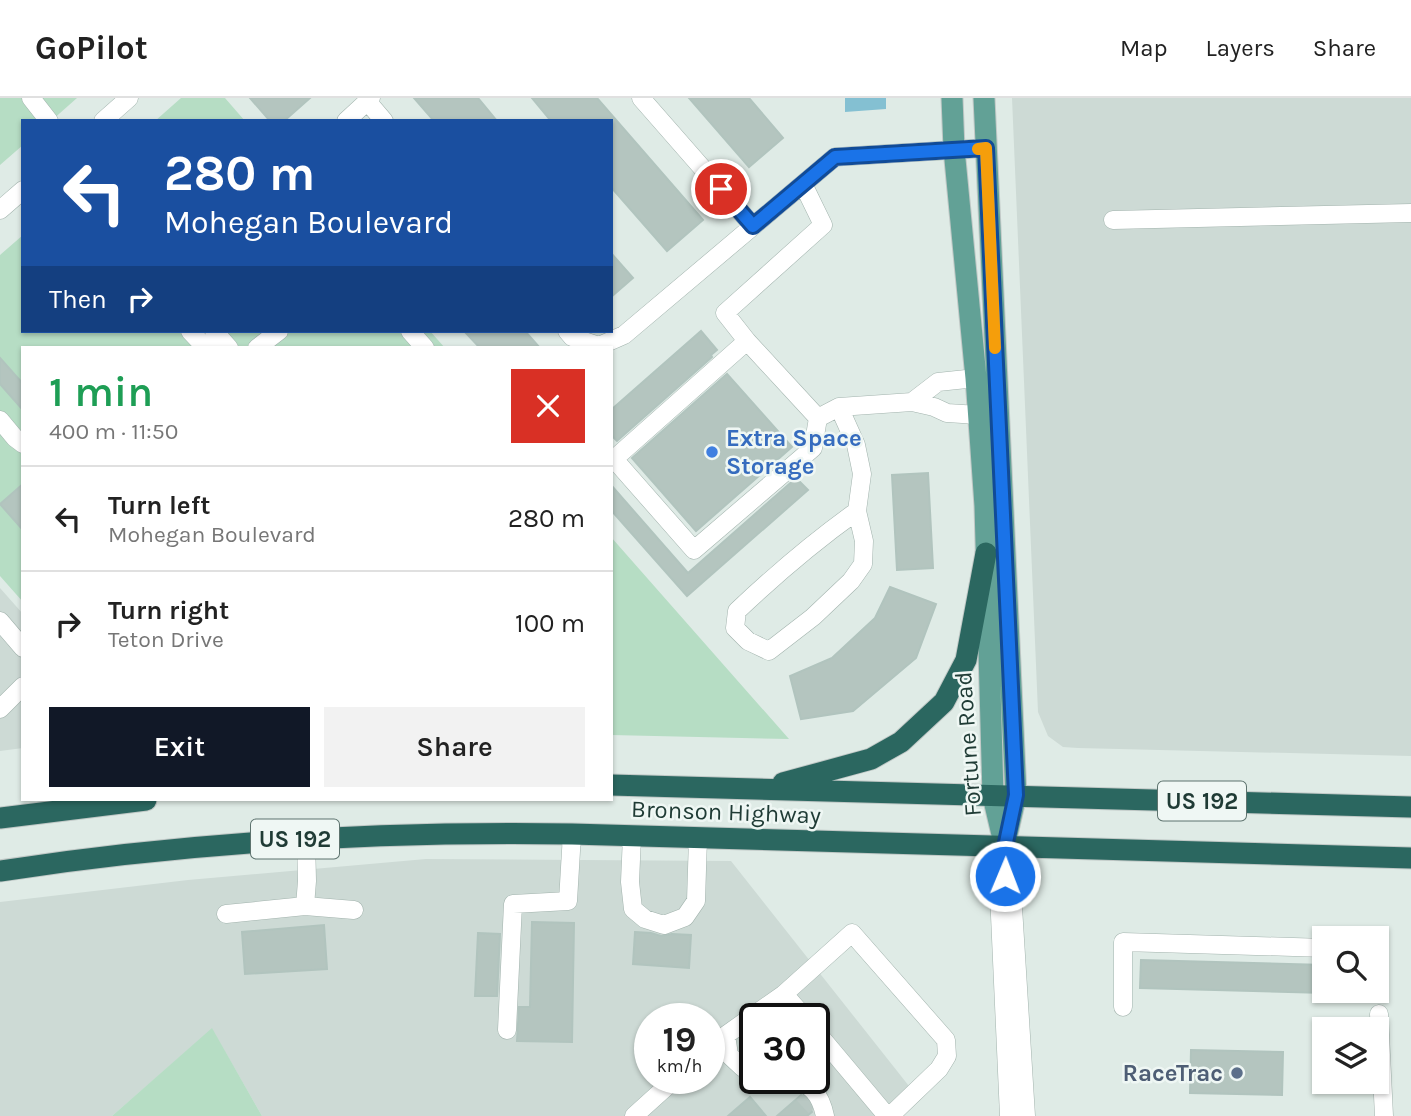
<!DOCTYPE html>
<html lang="en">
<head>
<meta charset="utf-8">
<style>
	:root { --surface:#fff; --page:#f2f2f2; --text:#222; --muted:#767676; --line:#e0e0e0; --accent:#111827 }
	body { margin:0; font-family:Karla,sans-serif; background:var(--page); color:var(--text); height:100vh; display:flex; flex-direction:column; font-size:26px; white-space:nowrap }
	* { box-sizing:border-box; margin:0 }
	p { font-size:23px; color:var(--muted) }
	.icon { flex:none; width:38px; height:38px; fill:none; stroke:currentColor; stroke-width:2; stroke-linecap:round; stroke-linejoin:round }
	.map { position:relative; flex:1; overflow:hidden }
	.details { position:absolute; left:21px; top:248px; width:592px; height:455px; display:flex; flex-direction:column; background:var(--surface); border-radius:0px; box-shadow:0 2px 5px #0004 }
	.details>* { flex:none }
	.hud { position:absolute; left:21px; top:21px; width:592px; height:214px; border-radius:0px; box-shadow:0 2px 5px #0004; background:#1a4fa0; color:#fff; overflow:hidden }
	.controls { position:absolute; left:1312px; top:828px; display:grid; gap:14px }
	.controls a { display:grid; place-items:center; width:77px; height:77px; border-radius:0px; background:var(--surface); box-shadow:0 2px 5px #0004; font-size:35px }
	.speed { position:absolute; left:634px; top:905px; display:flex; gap:14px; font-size:35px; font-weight:700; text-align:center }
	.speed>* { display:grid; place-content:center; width:91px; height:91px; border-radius:50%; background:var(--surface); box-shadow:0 2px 5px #0004; line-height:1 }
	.speed small { font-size:18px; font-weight:400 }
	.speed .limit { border:4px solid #111; border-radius:10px; background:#fff; color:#111 }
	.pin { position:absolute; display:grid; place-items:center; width:60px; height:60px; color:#fff; margin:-30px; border:4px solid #fff; border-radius:50%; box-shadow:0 2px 7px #0007 }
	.me { position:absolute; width:77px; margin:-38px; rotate:1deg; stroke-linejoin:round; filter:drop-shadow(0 0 5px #0008) }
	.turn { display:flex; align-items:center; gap:24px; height:147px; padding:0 28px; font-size:32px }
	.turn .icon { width:91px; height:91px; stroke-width:2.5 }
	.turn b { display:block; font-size:49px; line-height:60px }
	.then { display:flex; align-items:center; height:66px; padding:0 28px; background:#0003; gap:14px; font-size:26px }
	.round { display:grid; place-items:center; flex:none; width:74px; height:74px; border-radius:0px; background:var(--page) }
	.overview { display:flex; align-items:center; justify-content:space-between; height:119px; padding:0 28px }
	h1 { font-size:42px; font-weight:600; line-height:52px; color:#1e9e55 }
	.action { display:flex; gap:14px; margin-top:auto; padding:14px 28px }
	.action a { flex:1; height:80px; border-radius:0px; background:var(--accent); color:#fff; font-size:28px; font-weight:600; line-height:80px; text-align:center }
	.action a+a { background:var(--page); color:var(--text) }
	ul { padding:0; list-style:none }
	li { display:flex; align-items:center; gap:21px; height:105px; padding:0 28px; border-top:2px solid var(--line) }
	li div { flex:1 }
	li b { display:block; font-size:26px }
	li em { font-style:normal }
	header { display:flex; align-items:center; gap:42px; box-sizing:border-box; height:98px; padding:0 35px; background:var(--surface); border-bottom:2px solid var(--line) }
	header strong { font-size:33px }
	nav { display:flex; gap:38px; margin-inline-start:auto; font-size:24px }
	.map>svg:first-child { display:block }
	.built { fill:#cddad5; fill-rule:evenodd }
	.green { fill:#b6ddc4 }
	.water { fill:#84c0d2 }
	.building { fill:#b4c5bf; stroke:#b1c4be; stroke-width:2 }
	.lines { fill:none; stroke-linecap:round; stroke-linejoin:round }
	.minor-tunnel { stroke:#b9c8c3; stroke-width:18; stroke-dasharray:18 9; stroke-linecap:butt }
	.minor-casing { stroke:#a2b3ad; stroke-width:19 }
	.major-casing { stroke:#c0c8c6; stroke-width:23 }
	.highway-casing { stroke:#c0c8c6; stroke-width:23 }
	.minor { stroke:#fff; stroke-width:18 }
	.major { stroke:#62a196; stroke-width:21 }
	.highway { stroke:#2b6760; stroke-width:21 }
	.route-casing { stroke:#114b97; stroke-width:18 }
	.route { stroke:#1a73e8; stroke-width:12 }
	.slow { stroke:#f59e0b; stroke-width:12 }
	.shop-dot { fill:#3f7fe0; stroke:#eff7f4; stroke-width:2.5 }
	.service-dot { fill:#5c6f8a; stroke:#eff7f4; stroke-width:2.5 }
	.labels { text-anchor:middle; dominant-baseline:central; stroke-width:5; stroke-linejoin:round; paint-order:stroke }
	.shield { fill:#eff7f4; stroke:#5d736e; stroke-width:2 }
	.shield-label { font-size:23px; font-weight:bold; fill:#1f3b35 }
	.shop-label { font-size:24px; font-weight:bold; fill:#366cbe; stroke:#eff7f4; text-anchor:start }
	.street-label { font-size:24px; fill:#1f3b35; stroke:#eff7f4 }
	.service-label { font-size:24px; font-weight:bold; fill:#4e5e75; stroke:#eff7f4; text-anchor:end }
</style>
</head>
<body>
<header>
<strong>GoPilot</strong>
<nav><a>Map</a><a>Layers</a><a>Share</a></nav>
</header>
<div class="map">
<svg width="1411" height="1018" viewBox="0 0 1411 1018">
	<rect width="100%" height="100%" fill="#dfebe6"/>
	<!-- built -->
	<path class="built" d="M 1012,0 L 1411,0 L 1411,658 L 1078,650 L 1063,649 L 1048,638 L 1038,614 Z
		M 0,490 L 23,516 L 23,650 L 0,653 Z
		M 426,761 L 731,763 L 920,1002 L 900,1018 L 262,1018 L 212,931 L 112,1018 L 0,1018 L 0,804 L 188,782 ZM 649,920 L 709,920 L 709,980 L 649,980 ZM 754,920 L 814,920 L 814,980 L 754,980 Z"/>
	<!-- green -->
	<path class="green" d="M 0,0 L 77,0 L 51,23 L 23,23 L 23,47 L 0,67 Z
		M 181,0 L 225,0 L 245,23 L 155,23 Z
		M 23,137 L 23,233 L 430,233 L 445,250 L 23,250 L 23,504 L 0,478 L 0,157 Z
		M 611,439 L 789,641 L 611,637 Z
		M 212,930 L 262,1018 L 112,1018 Z"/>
	<!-- water -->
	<path class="water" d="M 845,0 L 886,0 L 886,11 L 845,14 Z"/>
	<!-- building -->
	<path class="building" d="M 250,0 L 310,0 L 284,23 L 270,23 Z
		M 414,0 L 478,0 L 497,23 L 434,23 Z
		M 532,0 L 597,0 L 703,122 L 667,153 L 611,89 L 611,23 L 551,23 Z
		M 689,0 L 749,0 L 783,40 L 749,69 Z
		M 611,155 L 633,180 L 611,199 Z
		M 464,233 L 525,233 L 540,250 L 480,250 Z
		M 701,233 L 717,252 L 711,257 L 712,259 L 617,343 L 611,337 L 611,312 Z
		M 0,260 L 23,286 L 23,312 L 0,286 Z
		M 727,276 L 792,349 L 696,433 L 632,360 Z
		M 928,375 L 933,470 L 897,472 L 892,377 Z
		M 796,380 L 808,392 L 687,498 L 611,412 L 611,387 L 688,475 Z
		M 23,386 L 23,432 L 0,406 Z
		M 890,489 L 936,506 L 916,560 L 853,613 L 801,621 L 790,578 L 832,560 L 875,520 Z
		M 532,824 L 574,825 L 572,944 L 517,943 L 519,909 L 530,909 Z
		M 324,827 L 327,871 L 245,876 L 242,834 Z
		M 635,834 L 651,835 L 661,838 L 672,836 L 691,837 L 689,870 L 633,866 Z
		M 478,835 L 500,836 L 497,898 L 475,898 Z
		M 1141,862 L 1325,867 L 1325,895 L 1140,890 Z
		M 1191,952 L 1283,954 L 1282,997 L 1190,995 Z
		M 801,997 L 808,1004 L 812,1014 L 807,1018 L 777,1018 Z
		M 750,999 L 766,1018 L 728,1018 Z"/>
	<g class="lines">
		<!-- minor-tunnel -->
		<path class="minor-tunnel" d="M 803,996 L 816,1010"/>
		<!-- minor casing -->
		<g class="minor-casing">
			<path id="minor" d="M 31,0 L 49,23
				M 641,0 L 753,128
				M 367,3 L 384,23
				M 103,23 L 129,0
				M 346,23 L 371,0
				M 803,86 L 823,127 L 725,215 L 747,243 L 818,320 L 839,309 L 912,304
				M 0,112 L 23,92
				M 1113,122 L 1411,115
				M 190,233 L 206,250
				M 214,233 L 229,250
				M 410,233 L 425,250
				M 567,233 L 572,239 L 599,248 L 624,237 L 835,59 L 986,50
				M 747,243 L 614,361 L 694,452 L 813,350 L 818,320
				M 257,250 L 279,233
				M 976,280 L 938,284 L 912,304 L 934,309 L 947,315 L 978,317
				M 839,309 L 856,347 L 862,376 L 857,413 C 815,443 775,477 737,513 L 735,530 L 748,543 L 769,553 L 813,519 L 851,483 L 863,466 L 864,443 L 857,413
				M 0,322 L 15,340 L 23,346
				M 0,523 L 23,550
				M 0,611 L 23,588
				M 632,738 L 630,784 L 633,811 L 645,821 L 664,827 L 685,819 L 696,803 L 698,740
				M 1005,749 L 1005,778 L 999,795 L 1009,1018
				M 1005,778 L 1012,793 L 1026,1018
				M 305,808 L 354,812
				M 226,816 L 305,808 L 307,783 L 306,741
				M 784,896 L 852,835 L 946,942 L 947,958 L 939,971 L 890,1018
				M 1123,909 L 1123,844 L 1325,850
				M 1379,916 L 1384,1018
				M 814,931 L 887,1018
				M 507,932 L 513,806 L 568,803 L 572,736
				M 726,937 L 729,957 L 743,970 L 754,973
				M 709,952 L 726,937 L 784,896 L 805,920
				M 790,984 C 811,982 821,999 825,1018
				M 634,1018 L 676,980"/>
		</g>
		<!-- major casing -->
		<g class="major-casing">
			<path id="major" d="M 952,0 L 954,51 L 976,280 L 985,408 L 993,698 L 1005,749
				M 984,0 L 1016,697 L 1005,745"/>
		</g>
		<!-- highway casing -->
		<g class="highway-casing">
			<path id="highway" d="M 783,685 L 871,661 L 901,644 L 944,604 L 966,562 L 986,455
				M 611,687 L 1411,709
				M 0,720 L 146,702
				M 0,773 C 191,744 379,733 572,736 L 1411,760"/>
		</g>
		<!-- minor -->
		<use href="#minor" class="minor"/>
		<!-- major -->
		<use href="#major" class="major"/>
		<!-- highway -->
		<use href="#highway" class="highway"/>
	</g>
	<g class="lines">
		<!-- route casing -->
		<g class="route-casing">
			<path id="route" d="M 721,91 L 753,128 L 835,59 L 986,50 L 1016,697 L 1005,749 L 1005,778"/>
		</g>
		<!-- route -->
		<use href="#route" class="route"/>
		<!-- slow -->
		<path class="slow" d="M 978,51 L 986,50 L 995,250"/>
	</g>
	<!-- markers -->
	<circle class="shop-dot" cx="712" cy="354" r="7"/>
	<circle class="service-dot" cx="1237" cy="975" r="7"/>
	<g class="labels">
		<!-- shield labels -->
		<g class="shield">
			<rect x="1158" y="683.5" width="88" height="39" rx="5"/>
			<rect x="251" y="721.5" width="88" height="39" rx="5"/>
		</g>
		<g class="shield-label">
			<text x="1202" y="703">US 192</text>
			<text x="295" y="741">US 192</text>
		</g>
		<!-- shop labels -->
		<g class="shop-label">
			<text x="726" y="340">Extra Space<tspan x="726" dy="28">Storage</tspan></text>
		</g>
		<!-- street labels -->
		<g class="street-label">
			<text transform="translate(968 646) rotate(-94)">Fortune Road</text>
			<text transform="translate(726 714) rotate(2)">Bronson Highway</text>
		</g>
		<!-- service labels -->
		<g class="service-label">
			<text x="1223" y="975">RaceTrac</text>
		</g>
	</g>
</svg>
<div class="controls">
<a><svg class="icon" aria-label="search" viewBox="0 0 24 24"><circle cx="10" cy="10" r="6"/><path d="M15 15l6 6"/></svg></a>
<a><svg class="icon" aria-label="layers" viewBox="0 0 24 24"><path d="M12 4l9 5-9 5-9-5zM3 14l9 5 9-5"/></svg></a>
</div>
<div class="speed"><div>19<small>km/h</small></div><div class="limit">30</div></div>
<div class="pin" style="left:721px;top:91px;background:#d93025"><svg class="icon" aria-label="arrive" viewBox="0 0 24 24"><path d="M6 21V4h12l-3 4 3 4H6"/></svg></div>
<svg class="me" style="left:1005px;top:778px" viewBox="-20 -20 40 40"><circle r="17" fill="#1a73e8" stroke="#fff" stroke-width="3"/><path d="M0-11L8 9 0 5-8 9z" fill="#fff"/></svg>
<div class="hud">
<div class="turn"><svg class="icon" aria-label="left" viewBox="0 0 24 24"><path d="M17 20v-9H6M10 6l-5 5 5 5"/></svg><div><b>280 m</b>Mohegan Boulevard</div></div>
<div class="then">Then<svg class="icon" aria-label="right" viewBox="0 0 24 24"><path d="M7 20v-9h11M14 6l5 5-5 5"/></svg></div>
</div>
<section class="details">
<div class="overview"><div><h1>1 min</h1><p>400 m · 11:50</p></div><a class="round" style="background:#d93025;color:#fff"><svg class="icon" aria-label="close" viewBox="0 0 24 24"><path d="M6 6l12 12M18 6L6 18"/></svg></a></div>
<ul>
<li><svg class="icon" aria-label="left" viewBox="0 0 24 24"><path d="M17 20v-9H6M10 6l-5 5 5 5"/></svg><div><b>Turn left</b><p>Mohegan Boulevard</p></div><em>280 m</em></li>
<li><svg class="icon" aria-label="right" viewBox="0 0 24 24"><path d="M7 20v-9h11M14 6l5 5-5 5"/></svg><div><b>Turn right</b><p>Teton Drive</p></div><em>100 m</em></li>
</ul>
<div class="action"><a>Exit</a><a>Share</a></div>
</section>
</div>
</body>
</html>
